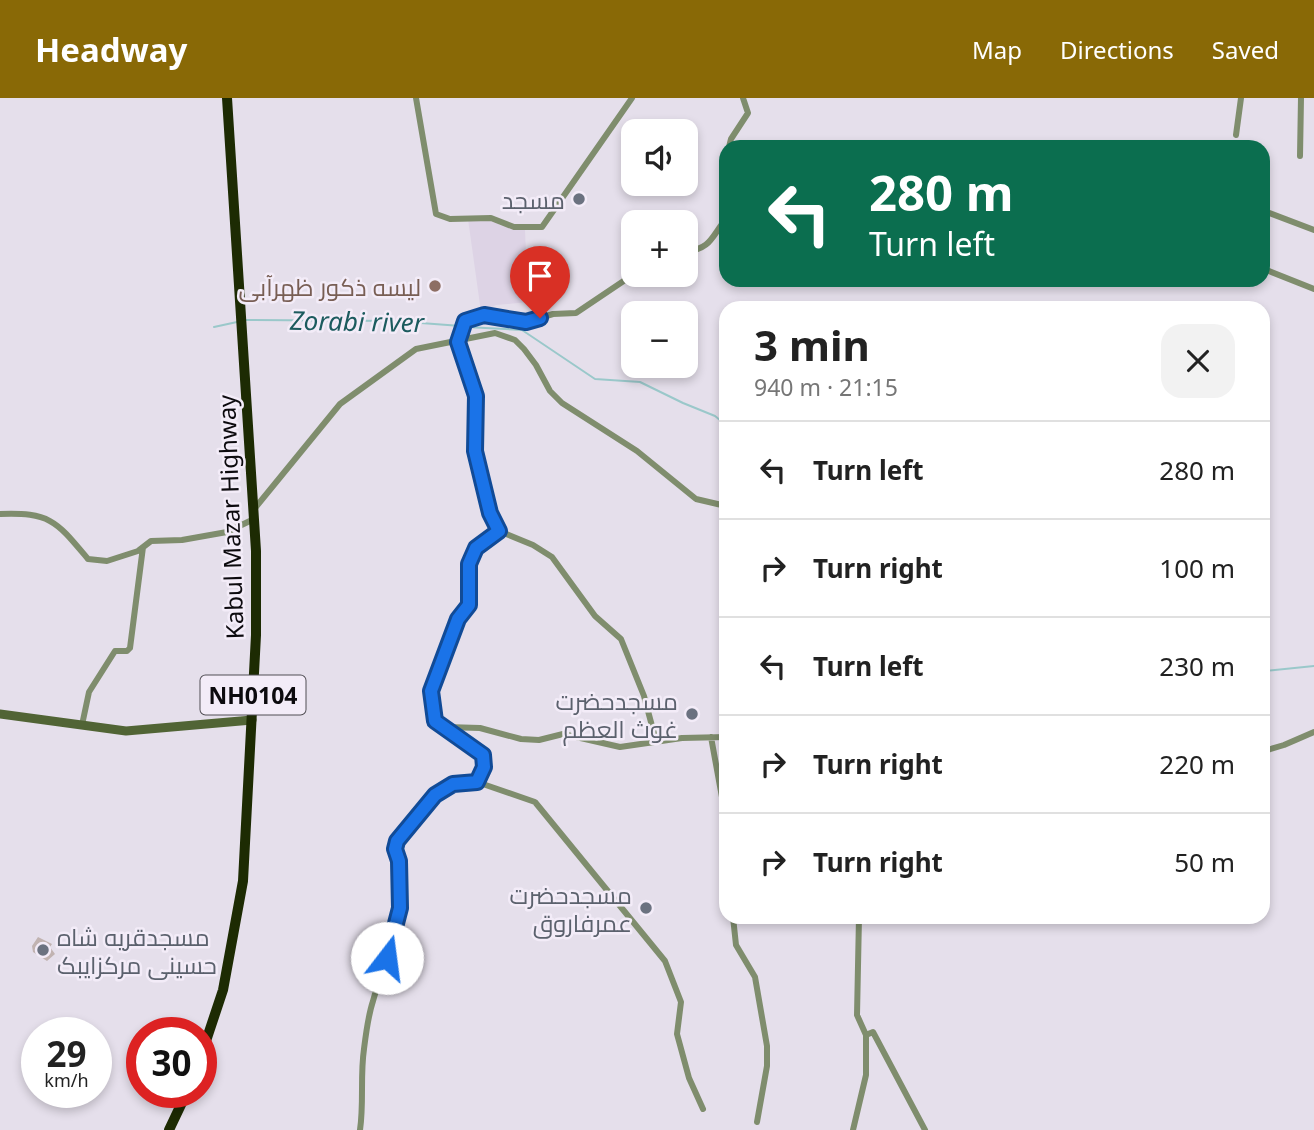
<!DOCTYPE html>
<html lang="en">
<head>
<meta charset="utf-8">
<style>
	:root { --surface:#fff; --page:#f2f2f2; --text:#222; --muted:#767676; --line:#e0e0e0; --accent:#896906 }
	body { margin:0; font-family:"Noto Sans",Cairo,sans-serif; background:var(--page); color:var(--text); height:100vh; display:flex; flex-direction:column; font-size:26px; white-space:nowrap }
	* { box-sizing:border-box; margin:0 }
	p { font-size:23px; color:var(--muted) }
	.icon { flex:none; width:38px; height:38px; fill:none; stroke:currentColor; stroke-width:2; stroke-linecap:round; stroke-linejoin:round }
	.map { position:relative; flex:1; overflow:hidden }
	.side { position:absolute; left:719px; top:203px; width:551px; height:623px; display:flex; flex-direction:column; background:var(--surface); border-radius:21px; box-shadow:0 4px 10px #0003 }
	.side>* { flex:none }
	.hud { position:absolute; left:719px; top:42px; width:551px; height:147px; border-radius:21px; box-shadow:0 4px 10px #0003; background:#0b6e4f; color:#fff; overflow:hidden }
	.tools { position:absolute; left:621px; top:21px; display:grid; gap:14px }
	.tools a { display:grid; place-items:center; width:77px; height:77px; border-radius:14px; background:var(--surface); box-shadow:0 4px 10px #0003; font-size:35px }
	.speed { position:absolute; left:21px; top:919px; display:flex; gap:14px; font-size:35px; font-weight:700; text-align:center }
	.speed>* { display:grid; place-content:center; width:91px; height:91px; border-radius:50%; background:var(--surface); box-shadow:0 4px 10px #0003; line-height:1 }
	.speed small { font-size:18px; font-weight:400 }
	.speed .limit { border:10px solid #d22; background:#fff; color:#111 }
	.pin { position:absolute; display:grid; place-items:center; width:60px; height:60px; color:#fff; margin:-72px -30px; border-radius:50% 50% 50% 0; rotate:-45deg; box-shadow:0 0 7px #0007 }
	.pin .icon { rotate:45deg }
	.me { position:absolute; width:77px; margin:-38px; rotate:15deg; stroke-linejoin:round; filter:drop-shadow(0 0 5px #0008) }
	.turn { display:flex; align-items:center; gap:24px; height:147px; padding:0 35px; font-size:32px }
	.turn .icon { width:91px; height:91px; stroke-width:2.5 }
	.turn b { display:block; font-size:49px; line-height:60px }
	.round { display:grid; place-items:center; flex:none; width:74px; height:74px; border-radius:21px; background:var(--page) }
	.overview { display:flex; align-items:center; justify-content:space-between; height:119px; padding:0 35px }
	h1 { font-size:42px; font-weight:700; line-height:52px }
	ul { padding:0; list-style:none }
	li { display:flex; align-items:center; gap:21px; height:98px; padding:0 35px; border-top:2px solid var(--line) }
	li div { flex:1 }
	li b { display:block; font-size:26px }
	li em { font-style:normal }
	header { display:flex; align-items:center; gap:42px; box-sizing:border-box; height:98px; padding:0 35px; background:var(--accent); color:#fff }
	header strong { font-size:33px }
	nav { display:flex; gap:38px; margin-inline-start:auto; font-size:24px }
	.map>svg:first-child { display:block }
	.built { fill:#ddd3e5 }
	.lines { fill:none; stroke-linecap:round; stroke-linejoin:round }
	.stream { stroke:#9ac8ca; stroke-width:2 }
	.building { fill:#c1b3b1 }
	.street { stroke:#7f8d6d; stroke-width:6 }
	.secondary { stroke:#516435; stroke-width:9 }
	.highway { stroke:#1d2b03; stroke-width:10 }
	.route-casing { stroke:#114b97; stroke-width:18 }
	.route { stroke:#1a73e8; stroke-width:12 }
	.worship-dot { fill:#6b7280; stroke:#f3ecf8; stroke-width:2.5 }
	.education-dot { fill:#8d6e63; stroke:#f3ecf8; stroke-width:2.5 }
	.labels { text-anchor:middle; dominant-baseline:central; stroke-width:5; stroke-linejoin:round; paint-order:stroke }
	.shield { fill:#f3ecf8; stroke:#514e54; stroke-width:2 }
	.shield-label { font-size:23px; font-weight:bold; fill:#0c0a0e }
	.worship-label { font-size:24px; fill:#5b616d; stroke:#f3ecf8; text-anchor:end }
	.education-label { font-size:24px; fill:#785e54; stroke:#f3ecf8; text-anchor:end }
	.street-label { font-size:24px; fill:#0c0a0e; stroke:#f3ecf8 }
	.water-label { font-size:26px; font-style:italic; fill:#1c5b5e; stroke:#f3ecf8 }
</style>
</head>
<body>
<header>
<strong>Headway</strong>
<nav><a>Map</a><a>Directions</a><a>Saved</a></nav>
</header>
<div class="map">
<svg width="1314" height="1032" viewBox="0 0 1314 1032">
	<rect width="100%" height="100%" fill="#e5dfeb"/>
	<!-- built -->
	<path class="built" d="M 498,120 L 499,127 L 525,132 L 528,204 L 496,207 L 481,214 L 468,121 Z"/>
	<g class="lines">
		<!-- stream -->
		<path class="stream" d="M 246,222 L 394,223 L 461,228
			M 214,229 L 237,224
			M 466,229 L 522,232 L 595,281 L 640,284 L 683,305 L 715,318 L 726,327
			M 1264,573 L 1314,568"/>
	</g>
	<!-- building -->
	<path class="building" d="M 38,839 L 52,846 L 50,849 L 55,856 L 47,863 L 33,854 L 32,848 Z"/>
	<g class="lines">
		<!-- street -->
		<path class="street" d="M 416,0 L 436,116 L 450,121 L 491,120 L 514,129 L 542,129 L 632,0
			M 1236,37 L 1241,0
			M 729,49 L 731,41 L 748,15 L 743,0
			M 1300,58 L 1301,0
			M 1264,113 L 1314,132
			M 686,154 C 712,150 711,139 726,121
			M 1264,171 L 1314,191
			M 255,410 L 340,306 L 416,251 L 495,235 L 515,242 L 524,251 L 536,267 L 550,293 L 562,305 L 637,353 L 696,401 L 726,408
			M 0,416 C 51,414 57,424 88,461 L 107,463 L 138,453 L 151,443 L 182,442 L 227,434 L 254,421
			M 499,433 L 533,447 L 552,459 L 595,518 L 621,541 L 644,598 L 656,643
			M 82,627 L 89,594 L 115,553 L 127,553 L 130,550 L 143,449
			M 446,629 L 480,630 L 521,641 L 539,642 L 563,636 L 620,649 L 682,640 L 726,639
			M 711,639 L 726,721
			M 1264,653 L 1284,647 L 1314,634
			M 477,684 L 535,704 L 665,863 L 681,904 L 677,936 L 689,980 L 703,1011
			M 733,819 L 736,847 L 755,879 L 767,948 L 767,968 L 757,1024
			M 866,937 L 873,934 L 925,1032
			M 360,1032 C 364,1005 360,978 364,951 C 366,935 368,918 373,903 C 385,859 414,797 395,751 L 397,743 L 435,697 L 453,686 L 477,684 L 484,669 L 483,657 L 435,623 L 431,593 L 458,521 L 469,507 L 469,466 L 476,451 L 499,433 L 490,415 L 475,353 L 476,298 L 458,244 L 465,223 L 484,217 L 526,224 L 553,216 L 576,215 L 634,176
			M 853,1032 L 866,977 L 866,937 L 857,917 L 859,819"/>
		<!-- secondary -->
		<path class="secondary" d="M 0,616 L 126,633 L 252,622"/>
		<!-- highway -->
		<path class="highway" d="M 201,958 L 223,892 L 243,783 L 256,537 L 256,453 L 227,0
			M 169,1032 L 187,994"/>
	</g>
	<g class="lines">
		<!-- route casing -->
		<g class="route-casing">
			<path id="route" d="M 387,860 L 400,810 L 399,763 L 395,751 L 397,743 L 435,697 L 453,686 L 477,684 L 484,669 L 483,657 L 435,623 L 431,593 L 458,521 L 469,507 L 469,466 L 476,450 L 499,433 L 490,415 L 475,353 L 476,298 L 458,244 L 465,223 L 484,217 L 526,224 L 540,220"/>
		</g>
		<!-- route -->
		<use href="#route" class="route"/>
	</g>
	<!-- markers -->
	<g class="worship-dot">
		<circle cx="579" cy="101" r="7"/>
		<circle cx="692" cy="616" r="7"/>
		<circle cx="646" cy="810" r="7"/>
		<circle cx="43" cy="852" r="7"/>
	</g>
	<circle class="education-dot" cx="435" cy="188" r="7"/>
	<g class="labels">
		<!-- shield labels -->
		<rect class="shield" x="200.5" y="577.5" width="105" height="39" rx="5"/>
		<g class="shield-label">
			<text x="253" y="597">NH0104</text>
		</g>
		<!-- worship labels -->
		<g class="worship-label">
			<text x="565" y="101">مسجد</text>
			<text x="678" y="602">مسجدحضرت<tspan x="678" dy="28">غوث العظم</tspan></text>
			<text x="632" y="796">مسجدحضرت<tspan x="632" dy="28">عمرفاروق</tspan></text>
			<text x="57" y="838" text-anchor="start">مسجدقریه شاه<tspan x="57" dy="28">حسینی مرکزایبک</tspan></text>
		</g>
		<!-- education labels -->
		<g class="education-label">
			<text x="421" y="188">لیسه ذکور ظهرآبی</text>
		</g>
		<!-- street labels -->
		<g class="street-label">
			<text transform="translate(230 419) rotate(-92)">Kabul Mazar Highway</text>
		</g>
		<!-- water labels -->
		<g class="water-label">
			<text transform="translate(357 223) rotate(1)">Zorabi river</text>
		</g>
	</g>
</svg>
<div class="tools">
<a><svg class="icon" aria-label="sound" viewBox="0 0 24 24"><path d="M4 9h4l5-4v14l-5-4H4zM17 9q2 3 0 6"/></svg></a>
<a>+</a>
<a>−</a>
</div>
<div class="speed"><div>29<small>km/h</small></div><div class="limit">30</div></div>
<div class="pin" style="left:540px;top:220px;background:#d93025"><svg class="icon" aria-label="arrive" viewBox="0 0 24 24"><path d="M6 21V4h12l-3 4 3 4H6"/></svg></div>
<svg class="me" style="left:387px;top:860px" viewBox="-20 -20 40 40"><circle r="19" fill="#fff"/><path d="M0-13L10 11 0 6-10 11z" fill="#1a73e8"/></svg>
<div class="hud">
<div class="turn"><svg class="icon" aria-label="left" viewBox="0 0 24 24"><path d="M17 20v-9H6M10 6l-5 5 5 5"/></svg><div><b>280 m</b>Turn left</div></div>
</div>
<section class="side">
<div class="overview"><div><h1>3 min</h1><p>940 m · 21:15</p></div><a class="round"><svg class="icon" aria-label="close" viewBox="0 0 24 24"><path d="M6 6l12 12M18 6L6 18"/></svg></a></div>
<ul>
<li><svg class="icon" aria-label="left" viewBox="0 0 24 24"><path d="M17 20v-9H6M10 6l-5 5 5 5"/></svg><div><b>Turn left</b></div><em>280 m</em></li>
<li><svg class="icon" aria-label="right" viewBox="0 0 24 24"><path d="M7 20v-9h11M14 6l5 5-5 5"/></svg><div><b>Turn right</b></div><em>100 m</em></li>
<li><svg class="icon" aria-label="left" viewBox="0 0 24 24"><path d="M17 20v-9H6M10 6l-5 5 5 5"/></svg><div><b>Turn left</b></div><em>230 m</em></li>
<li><svg class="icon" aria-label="right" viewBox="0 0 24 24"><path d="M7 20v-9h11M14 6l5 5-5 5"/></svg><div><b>Turn right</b></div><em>220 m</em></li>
<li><svg class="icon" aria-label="right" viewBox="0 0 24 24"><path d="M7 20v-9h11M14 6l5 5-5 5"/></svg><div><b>Turn right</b></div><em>50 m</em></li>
</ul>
</section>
</div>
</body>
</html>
